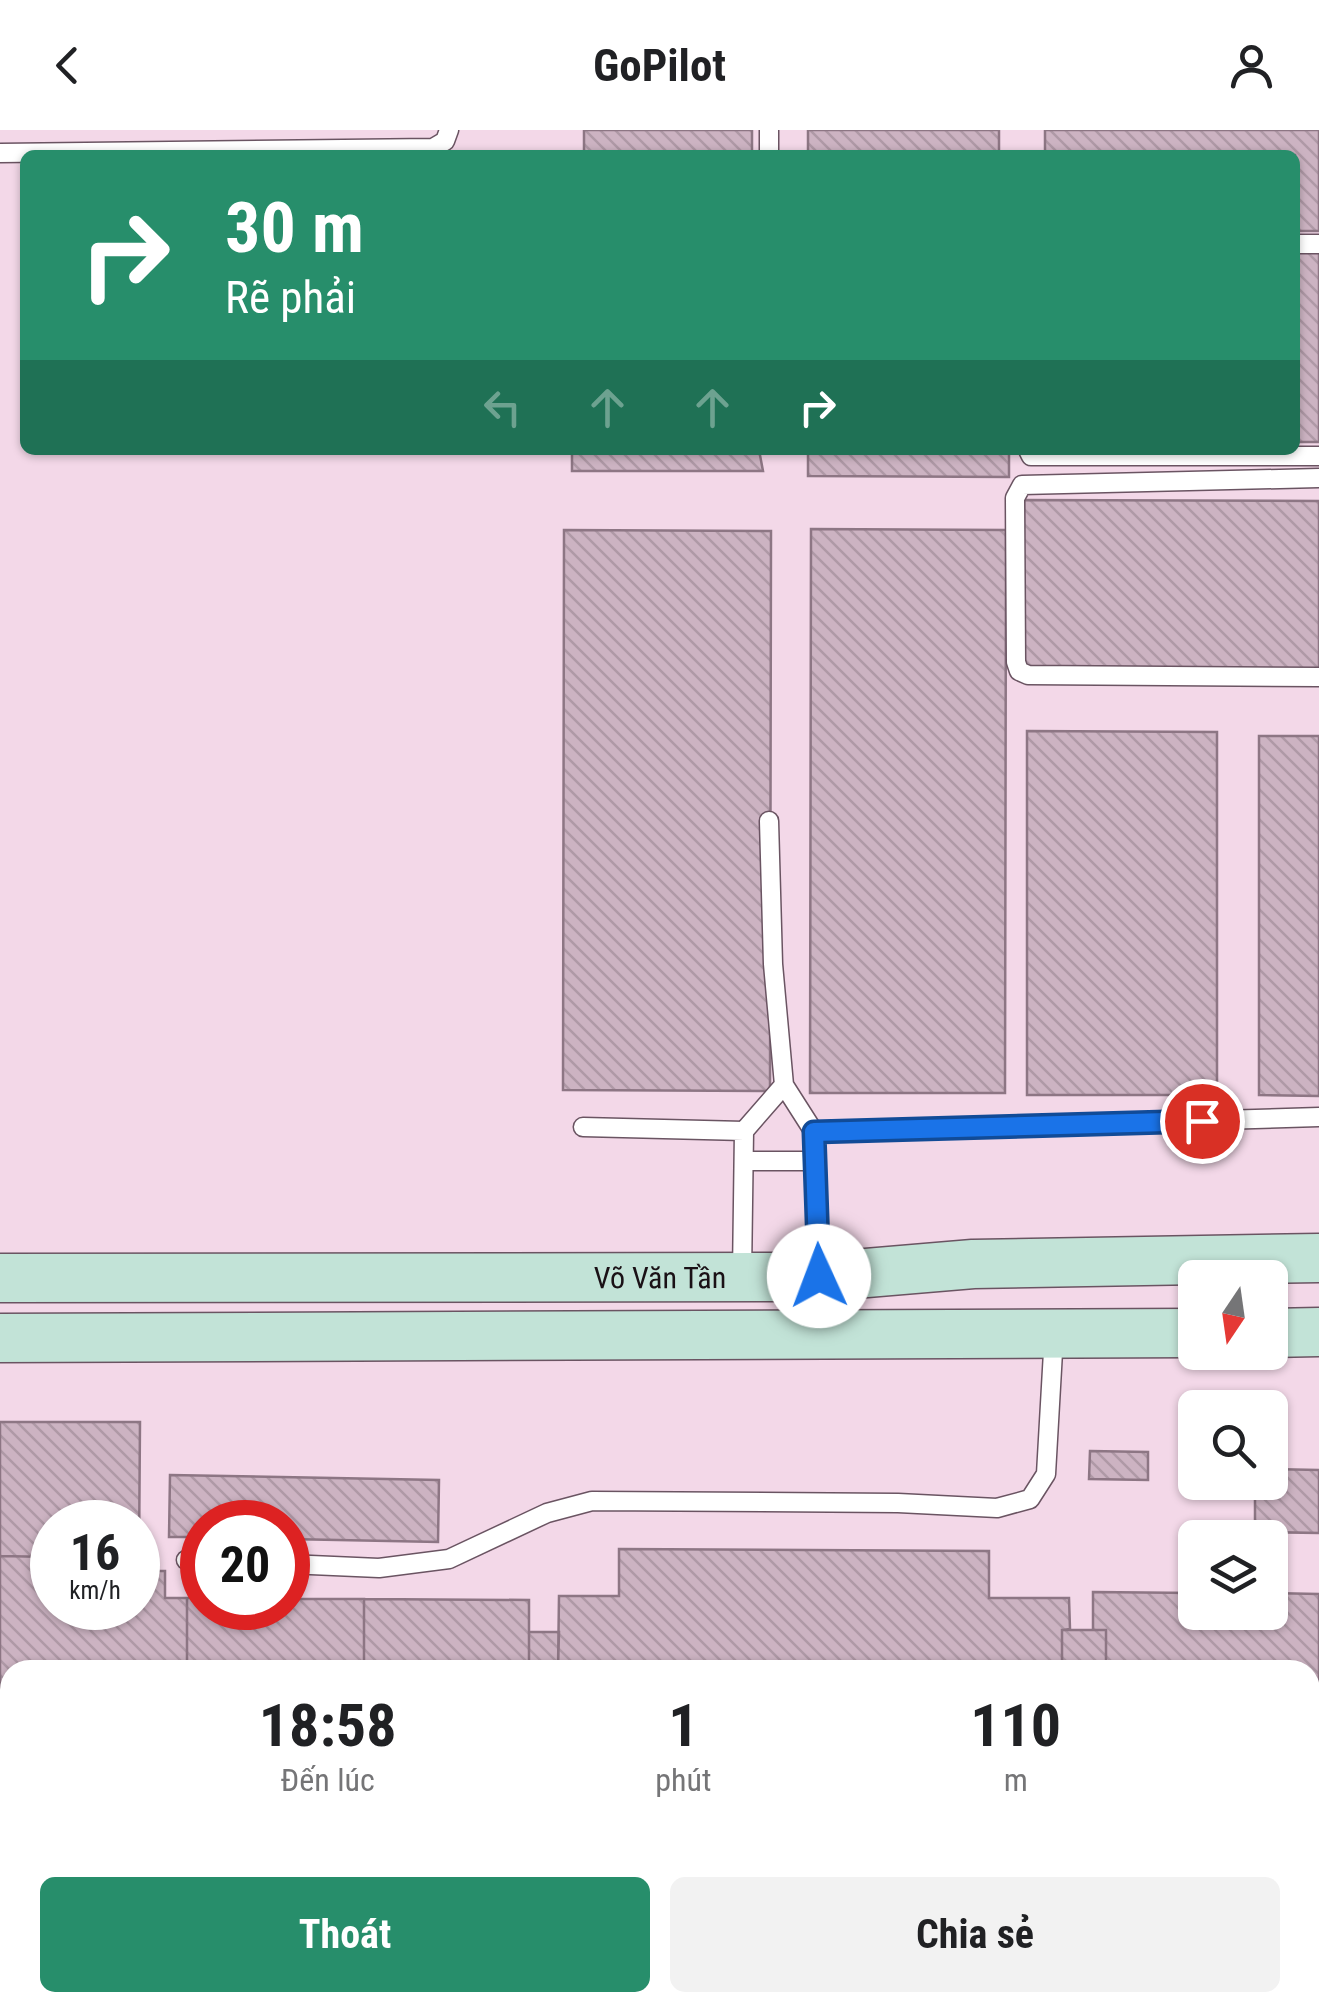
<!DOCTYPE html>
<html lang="vi">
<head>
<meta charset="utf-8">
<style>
	:root { --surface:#fff; --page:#f2f2f2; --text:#202124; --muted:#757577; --accent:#278e6b }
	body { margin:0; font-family:"Roboto Condensed",sans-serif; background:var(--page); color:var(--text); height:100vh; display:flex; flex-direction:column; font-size:38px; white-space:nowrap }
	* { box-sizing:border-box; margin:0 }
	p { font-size:32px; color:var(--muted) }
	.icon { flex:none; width:55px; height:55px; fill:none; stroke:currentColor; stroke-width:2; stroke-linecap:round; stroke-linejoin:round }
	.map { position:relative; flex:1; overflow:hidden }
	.panel { position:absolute; left:0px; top:1530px; width:1320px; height:352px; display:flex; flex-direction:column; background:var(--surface); border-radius:30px 30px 0 0; box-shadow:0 2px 8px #0004 }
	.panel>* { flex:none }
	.hud { position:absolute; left:20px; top:20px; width:1280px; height:305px; border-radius:15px; box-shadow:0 2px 8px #0004; background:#278e6b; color:#fff; overflow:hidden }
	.needle { width:65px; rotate:193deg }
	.controls { position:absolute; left:1178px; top:1130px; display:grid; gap:20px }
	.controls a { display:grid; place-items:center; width:110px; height:110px; border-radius:15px; background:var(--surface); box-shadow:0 2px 8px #0004; font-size:50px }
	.speed { position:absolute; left:30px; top:1370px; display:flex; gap:20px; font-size:50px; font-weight:700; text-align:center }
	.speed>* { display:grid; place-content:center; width:130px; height:130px; border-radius:50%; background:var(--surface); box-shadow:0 2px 8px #0004; line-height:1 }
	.speed small { font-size:25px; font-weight:400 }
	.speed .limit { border:15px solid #d22; background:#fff; color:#111 }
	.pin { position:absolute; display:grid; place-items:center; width:85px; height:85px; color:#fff; margin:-42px; border:5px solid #fff; border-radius:50%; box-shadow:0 2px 10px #0007 }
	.me { position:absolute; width:110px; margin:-55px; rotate:358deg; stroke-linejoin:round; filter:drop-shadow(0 0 8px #0008) }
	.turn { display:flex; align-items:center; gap:35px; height:210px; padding:0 40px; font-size:45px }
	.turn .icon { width:130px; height:130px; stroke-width:2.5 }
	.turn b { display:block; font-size:70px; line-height:85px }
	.lanes { display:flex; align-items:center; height:95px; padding:0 40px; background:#0003; justify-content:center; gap:50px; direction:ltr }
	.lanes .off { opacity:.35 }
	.eta { display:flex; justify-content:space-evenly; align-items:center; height:170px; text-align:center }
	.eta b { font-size:60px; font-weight:700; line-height:70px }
	.cta { display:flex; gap:20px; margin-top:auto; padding:20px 40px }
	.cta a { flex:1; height:115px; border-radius:15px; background:var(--accent); color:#fff; font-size:40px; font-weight:700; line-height:115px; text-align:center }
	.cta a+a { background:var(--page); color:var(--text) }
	header { display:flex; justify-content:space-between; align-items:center; height:130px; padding:0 40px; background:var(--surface); font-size:45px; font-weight:700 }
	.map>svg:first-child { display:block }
	.building { fill:url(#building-back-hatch); stroke:#8d7684; stroke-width:2.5 }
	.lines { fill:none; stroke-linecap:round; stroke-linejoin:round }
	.lane-casing { stroke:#6a5462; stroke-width:21 }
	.secondary-casing { stroke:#6a5462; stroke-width:51 }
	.lane { stroke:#fff; stroke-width:18 }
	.secondary { stroke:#c2e3d7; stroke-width:48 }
	.route-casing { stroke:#114b97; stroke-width:25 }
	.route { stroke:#1a73e8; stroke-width:18 }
	.labels { text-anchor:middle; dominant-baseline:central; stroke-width:8; stroke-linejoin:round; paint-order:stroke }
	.street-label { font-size:30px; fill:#1a1116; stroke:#fff }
</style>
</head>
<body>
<header><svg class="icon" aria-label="back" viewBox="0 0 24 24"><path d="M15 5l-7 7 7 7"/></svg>GoPilot<svg class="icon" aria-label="person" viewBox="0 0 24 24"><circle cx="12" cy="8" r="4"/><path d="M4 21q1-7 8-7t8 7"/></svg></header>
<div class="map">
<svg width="1319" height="1882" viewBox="0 0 1319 1882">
	<defs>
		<pattern id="building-back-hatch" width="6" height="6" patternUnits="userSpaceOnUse" patternTransform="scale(2.5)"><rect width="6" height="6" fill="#ccb3c2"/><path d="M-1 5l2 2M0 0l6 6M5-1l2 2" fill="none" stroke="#af99a6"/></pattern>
	</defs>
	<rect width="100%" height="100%" fill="#f3d8e8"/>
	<!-- building -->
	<path class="building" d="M 584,0 L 752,0 L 752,25 L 584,25 Z
		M 808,0 L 999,0 L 999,25 L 808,25 Z
		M 1045,0 L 1319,0 L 1319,101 L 1295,101 L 1295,25 L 1045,25 Z
		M 1295,122 L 1319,122 L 1319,312 L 1295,312 Z
		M 572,320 L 759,320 L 763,341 L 572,341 Z
		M 808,320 L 1009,320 L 1009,347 L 808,346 Z
		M 1024,370 L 1319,371 L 1319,544 L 1023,543 Z
		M 811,399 L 1006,400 L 1005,963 L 810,963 Z
		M 564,400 L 771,401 L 770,961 L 563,960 Z
		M 1027,601 L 1217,602 L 1217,965 L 1027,965 Z
		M 1259,606 L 1319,606 L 1319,966 L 1259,965 Z
		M 0,1292 L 140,1292 L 139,1427 L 138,1392 L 52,1392 L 52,1427 L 0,1426 Z
		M 1090,1321 L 1148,1322 L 1148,1350 L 1089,1349 Z
		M 1270,1339 L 1319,1340 L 1319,1403 L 1263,1402 L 1263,1393 L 1255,1394 L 1255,1352 L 1270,1352 Z
		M 170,1345 L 439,1350 L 438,1412 L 288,1409 L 288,1392 L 202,1392 L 202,1407 L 169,1407 Z
		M 619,1419 L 989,1421 L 989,1468 L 1069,1468 L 1070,1499 L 1062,1500 L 1062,1540 L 558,1540 L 559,1466 L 619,1466 Z
		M 0,1426 L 52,1427 L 52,1478 L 138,1478 L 138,1427 L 150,1427 L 150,1441 L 165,1441 L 165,1468 L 187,1468 L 187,1540 L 10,1540 L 10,1872 L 186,1872 L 186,1882 L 0,1882 Z
		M 1093,1462 L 1195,1463 L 1195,1482 L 1270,1482 L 1270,1463 L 1319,1464 L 1319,1882 L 1095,1882 L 1095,1872 L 1310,1872 L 1310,1540 L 1106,1540 L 1106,1500 L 1093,1500 Z
		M 187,1468 L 202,1468 L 202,1478 L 288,1478 L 288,1469 L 364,1469 L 364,1540 L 187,1540 Z
		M 364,1469 L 529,1470 L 529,1540 L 364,1540 Z
		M 1062,1500 L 1106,1500 L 1106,1540 L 1062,1540 Z
		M 529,1502 L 559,1502 L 558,1540 L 529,1540 Z
		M 186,1872 L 363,1872 L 363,1882 L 186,1882 Z
		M 363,1872 L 528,1872 L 528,1882 L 363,1882 Z
		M 558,1872 L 1064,1872 L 1069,1874 L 1069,1882 L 558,1882 Z"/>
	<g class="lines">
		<!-- lane casing -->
		<g class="lane-casing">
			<path id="lane" d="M 769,0 L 769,25
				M 0,23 L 433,18 L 445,11 L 449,0
				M 1295,114 L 1319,114
				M 1028,320 L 1031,326 L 1319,326
				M 1319,348 L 1022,355 L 1015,368 L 1016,532 L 1019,541 L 1028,545 L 1319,547
				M 769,691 L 773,834 L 784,955 L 814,1002 L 819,1146
				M 583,997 L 744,1001
				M 814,1002 L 1319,987
				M 744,1031 L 815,1031
				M 742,1145 L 744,1001 L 784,955
				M 186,1430 L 202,1430
				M 288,1434 L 379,1438 L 449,1429 L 547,1383 L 592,1371 L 898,1373 L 997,1378 L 1030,1369 L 1046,1344 L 1054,1204"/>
		</g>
		<!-- secondary casing -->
		<g class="secondary-casing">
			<g id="secondary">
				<path id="s1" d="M 0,1148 L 819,1147 L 973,1134 L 1319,1128"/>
				<path d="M 1270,1203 L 1319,1202"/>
				<path d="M 0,1208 L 1195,1203"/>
			</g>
		</g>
		<!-- lane -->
		<use href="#lane" class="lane"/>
		<!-- secondary -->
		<use href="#secondary" class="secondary"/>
	</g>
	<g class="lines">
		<!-- route casing -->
		<g class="route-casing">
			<path id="route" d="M 819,1146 L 814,1002 L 1202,991"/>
		</g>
		<!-- route -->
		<use href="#route" class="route"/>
	</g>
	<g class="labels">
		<!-- street labels -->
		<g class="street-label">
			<text stroke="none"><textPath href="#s1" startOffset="660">Võ Văn Tần</textPath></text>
		</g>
	</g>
</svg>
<div class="controls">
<a><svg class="needle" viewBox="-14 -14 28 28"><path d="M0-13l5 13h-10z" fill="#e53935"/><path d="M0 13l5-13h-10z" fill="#757577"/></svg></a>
<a><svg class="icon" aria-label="search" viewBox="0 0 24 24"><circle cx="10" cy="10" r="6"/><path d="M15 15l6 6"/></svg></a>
<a><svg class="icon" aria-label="layers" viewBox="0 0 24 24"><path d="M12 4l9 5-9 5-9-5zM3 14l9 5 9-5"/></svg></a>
</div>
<div class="speed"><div>16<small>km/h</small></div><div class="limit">20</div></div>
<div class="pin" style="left:1202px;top:991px;background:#d93025"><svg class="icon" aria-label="arrive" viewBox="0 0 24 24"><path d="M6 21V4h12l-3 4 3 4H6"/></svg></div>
<svg class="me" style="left:819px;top:1146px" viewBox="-20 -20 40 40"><circle r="19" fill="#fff"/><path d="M0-13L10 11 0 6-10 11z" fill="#1a73e8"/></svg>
<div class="hud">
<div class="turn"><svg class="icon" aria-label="right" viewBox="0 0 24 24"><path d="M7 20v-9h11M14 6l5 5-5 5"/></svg><div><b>30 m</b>Rẽ phải</div></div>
<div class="lanes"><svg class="icon off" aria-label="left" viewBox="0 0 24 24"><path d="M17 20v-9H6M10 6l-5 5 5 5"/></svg><svg class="icon off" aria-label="ahead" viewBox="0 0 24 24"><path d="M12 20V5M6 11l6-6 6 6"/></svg><svg class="icon off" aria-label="ahead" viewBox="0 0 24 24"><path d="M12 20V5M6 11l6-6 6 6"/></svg><svg class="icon" aria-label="right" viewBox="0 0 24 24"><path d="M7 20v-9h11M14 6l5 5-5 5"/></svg></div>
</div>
<section class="panel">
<div class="eta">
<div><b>18:58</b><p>Đến lúc</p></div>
<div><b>1</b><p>phút</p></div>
<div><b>110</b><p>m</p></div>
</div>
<div class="cta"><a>Thoát</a><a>Chia sẻ</a></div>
</section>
</div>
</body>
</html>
